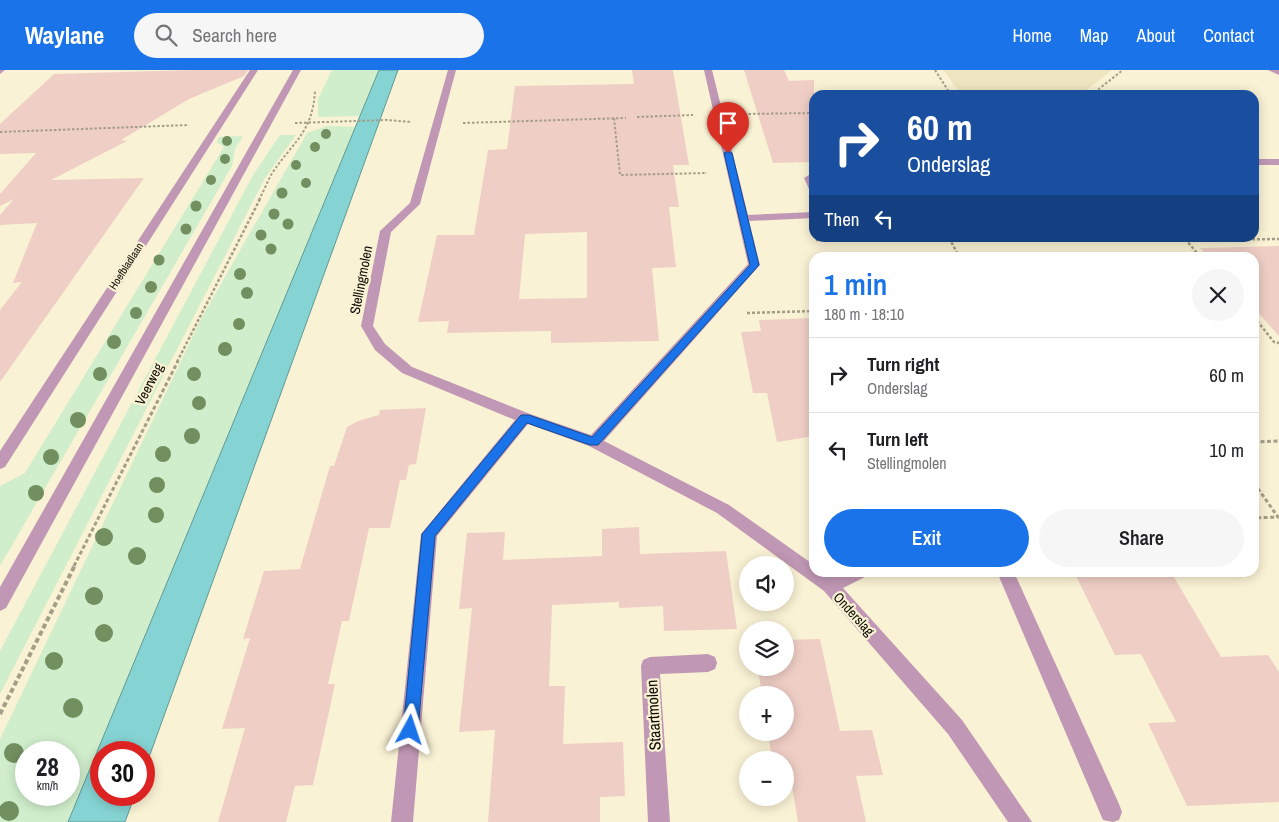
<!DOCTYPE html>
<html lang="en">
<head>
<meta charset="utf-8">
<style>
	:root { --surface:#fff; --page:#f6f6f6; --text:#202124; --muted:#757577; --line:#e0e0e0; --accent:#1a73e8 }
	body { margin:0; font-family:"Archivo Narrow",sans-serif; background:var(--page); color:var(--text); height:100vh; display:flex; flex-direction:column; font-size:19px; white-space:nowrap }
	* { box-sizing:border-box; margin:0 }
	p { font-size:16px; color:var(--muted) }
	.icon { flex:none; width:28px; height:28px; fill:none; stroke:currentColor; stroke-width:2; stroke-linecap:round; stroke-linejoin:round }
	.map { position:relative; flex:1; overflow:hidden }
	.sheet { position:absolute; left:809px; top:182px; width:450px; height:325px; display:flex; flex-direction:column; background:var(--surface); border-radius:15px; box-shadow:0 2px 12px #0003 }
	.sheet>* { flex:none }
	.hud { position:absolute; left:809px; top:20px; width:450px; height:152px; border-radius:15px; box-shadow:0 2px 12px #0003; background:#1a4fa0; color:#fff; overflow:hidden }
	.tools { position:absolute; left:739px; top:486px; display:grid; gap:10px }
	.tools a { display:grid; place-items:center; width:55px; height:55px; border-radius:50%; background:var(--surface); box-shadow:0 2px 12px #0003; font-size:25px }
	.speed { position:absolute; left:15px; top:671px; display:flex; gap:10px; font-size:25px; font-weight:700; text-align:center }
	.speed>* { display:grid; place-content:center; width:65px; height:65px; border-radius:50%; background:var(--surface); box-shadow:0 2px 12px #0003; line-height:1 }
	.speed small { font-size:12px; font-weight:400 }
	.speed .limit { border:8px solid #d22; background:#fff; color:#111 }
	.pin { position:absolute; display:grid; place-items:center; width:42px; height:42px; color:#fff; margin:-51px -21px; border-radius:50% 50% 50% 0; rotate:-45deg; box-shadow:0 0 5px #0007 }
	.pin .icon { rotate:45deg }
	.me { position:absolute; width:55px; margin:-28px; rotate:5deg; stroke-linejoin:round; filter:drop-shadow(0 0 4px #0008) }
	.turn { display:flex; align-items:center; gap:18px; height:105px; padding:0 15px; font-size:22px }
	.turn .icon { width:65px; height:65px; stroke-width:2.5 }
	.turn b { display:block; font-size:35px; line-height:42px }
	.then { display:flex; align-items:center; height:48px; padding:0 15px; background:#0003; gap:10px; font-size:19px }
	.round { display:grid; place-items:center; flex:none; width:52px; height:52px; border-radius:26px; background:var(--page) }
	.headline { display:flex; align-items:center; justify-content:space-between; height:85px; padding:0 15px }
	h1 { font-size:30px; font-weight:600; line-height:38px; color:var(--accent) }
	.primary-button { display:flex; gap:10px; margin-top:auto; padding:10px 15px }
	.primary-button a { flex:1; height:58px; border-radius:30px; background:var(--accent); color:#fff; font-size:20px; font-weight:600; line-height:58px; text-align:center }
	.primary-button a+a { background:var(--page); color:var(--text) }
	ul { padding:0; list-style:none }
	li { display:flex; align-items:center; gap:15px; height:75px; padding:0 15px; border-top:1px solid var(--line) }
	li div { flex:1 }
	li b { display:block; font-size:19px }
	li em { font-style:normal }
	header { display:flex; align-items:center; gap:30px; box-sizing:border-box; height:70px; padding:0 25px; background:var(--accent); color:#fff }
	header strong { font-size:24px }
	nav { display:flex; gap:28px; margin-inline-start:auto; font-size:18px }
	.search { width:350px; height:45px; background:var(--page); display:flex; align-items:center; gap:12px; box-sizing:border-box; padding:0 18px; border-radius:28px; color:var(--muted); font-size:19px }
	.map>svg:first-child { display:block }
	.built { fill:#efe6c1 }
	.green { fill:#d0eecc; fill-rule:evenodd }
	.water { fill:#85d4d3; stroke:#619895 }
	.building { fill:#efcec5; fill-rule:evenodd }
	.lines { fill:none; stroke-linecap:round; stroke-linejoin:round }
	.path-far3 { stroke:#a49e88; stroke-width:2; stroke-dasharray:2.5 2; stroke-linecap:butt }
	.path-far2 { stroke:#a49e88; stroke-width:2.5; stroke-dasharray:3 2; stroke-linecap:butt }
	.path-far1 { stroke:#a49e88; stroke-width:3; stroke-dasharray:4 2.5; stroke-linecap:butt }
	.path { stroke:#a49e88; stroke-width:4; stroke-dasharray:5 3; stroke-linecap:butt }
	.minor { fill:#c097b4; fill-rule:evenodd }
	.tree { fill:#728f5f }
	.route { fill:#1a73e8; stroke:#114b97 }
	.labels { text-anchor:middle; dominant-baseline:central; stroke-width:4.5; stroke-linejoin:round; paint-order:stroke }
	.far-street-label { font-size:11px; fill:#0e0c03; stroke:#faf2d4 }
	.street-label { font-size:14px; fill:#0e0c03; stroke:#faf2d4 }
	.near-street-label { font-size:16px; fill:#0e0c03; stroke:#faf2d4 }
</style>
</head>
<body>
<header>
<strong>Waylane</strong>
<div class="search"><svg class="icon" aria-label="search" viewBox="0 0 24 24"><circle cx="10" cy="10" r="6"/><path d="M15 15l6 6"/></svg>Search here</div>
<nav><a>Home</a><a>Map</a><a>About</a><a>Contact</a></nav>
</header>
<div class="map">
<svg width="1279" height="752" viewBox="0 0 1279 752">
	<rect width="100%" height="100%" fill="#faf2d4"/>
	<!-- built -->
	<path class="built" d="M 944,0 L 1112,0 L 1080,25 L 961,25 Z"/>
	<!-- green -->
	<path class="green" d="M 332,0 L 379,0 L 360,46 L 318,47 L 318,29 Z
		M 327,56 L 356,57 L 68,752 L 0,752 L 0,669 L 202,247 L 307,63 ZM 26,682 L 69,682 L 69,725 L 26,725 Z
		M 280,65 L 296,65 L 265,108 L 0,624 L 0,581 L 253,105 Z
		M 243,66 L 235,79 L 232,96 L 0,496 L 0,416 L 25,403 L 224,77 L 217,72 L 219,67 Z"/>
	<!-- water -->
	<path class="water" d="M 379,0 L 398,0 L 144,701 L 144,682 L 101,682 L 101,725 L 135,725 L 125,752 L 68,752 Z"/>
	<!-- building -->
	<path class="building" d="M 193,0 L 248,0 L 244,6 L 189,29 L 121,70 L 127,71 L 51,110 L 144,108 L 0,312 L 0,240 L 22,212 L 13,213 L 37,153 L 0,155 L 0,145 L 14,129 L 0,136 L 0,124 L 36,83 L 0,84 L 0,54 L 54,4 Z
		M 632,0 L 673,0 L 689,95 L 673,95 L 679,137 L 669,137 L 676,197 L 652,198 L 659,271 L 551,273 L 551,261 L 447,263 L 449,251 L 418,252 L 437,165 L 474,165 L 488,80 L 507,79 L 515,16 L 634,14 ZM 587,162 L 587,228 L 519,229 L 525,164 Z
		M 744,0 L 784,0 L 789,11 L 814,10 L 814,92 L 773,93 Z
		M 1279,176 L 1279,266 L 1254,238 L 1254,188 L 1209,188 L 1200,178 Z
		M 814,248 L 814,366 L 777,372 L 767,323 L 753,323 L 741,262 L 761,261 L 759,250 Z
		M 426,338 L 416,394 L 409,395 L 406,410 L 400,410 L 390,458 L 369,458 L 349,551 L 342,551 L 328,614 L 335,614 L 313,715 L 295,716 L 286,752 L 218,752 L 245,658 L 222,659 L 250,568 L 243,569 L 264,501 L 300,499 L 330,396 L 334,396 L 347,357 L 358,351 L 379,345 L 380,340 Z
		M 639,457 L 640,484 L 726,481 L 737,559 L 664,561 L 663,536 L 619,538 L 619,532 L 552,535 L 549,616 L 565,616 L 563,674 L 623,672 L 625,726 L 600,727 L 600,752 L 488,752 L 495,660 L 459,662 L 472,538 L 459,539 L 467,463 L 505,462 L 503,490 L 602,486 L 602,459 Z
		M 1074,502 L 1171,502 L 1221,587 L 1268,585 L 1279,602 L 1279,732 L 1187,736 L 1148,653 L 1176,652 L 1141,584 L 1115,585 Z
		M 820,569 L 840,661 L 872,660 L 883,705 L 856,706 L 866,752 L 798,752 L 791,710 L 785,710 L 785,690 L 772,690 L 768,662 L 785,662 L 785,625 L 762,625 L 758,598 L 785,598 L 785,570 Z"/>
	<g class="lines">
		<!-- path-far3 -->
		<path class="path-far3" d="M 935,0 L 951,25
			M 1091,25 L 1123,0
			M 744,44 L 814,43
			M 637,47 L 693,45
			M 614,48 L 620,105 L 707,103
			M 295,53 L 386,50 L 412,52
			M 463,53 L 626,48
			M 0,62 L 189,55
			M 259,130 C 263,122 267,113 271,105 C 291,73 313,64 315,20"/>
		<!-- path-far2 -->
		<path class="path-far2" d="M 949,168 L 960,188
			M 1200,168 L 1202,170 L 1187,171 L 1201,188
			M 816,170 L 915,168
			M 1202,170 L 1279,169
			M 747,243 L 814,241
			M 1254,247 L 1274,272 L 1279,273
			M 1254,265 L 1257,252
			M 177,292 L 260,129"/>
		<!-- path-far1 -->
		<path class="path-far1" d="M 1254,372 L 1279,371
			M 1254,413 L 1278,447 L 1254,448
			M 74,496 L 178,291"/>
		<!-- path -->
		<path class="path" d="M 0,644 L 75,495"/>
		<!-- minor -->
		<path class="minor" d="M 0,0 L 5,0 L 0,4 Z
			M 250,0 L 258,0 L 5,397 L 0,399 L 0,381 Z
			M 293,0 L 301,0 L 6,538 L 0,541 L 0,517 Z
			M 448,0 L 456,0 L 420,134 L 391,162 L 373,256 L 385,274 L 412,297 L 530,344 L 591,365 L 748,194 L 704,0 L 712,0 L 748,145 L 814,142 L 814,148 L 749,151 L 760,195 L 604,371 L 729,435 L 814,495 L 814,502 L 824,502 L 831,507 L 841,502 L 867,502 L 865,507 L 843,518 L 962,650 L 1032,752 L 1008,752 L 948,664 L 824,521 L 717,443 L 589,376 L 528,354 L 437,466 L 413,752 L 391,752 L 421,464 L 515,350 L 402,303 L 375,280 L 361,256 L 380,161 L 410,133 Z
			M 1268,0 L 1279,0 L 1279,5 Z
			M 1254,89 L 1279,89 L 1279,95 L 1254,95 Z
			M 809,105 L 814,107 L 814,122 L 810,121 L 804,108 Z
			M 997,502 L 1014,502 L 1119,734 L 1122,742 L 1119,750 L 1113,752 L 1103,750 Z
			M 708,584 L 715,587 L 717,593 L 715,599 L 708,602 L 660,604 L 670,752 L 648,752 L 641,596 L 643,590 L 650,587 Z"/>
	</g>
	<!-- trees -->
	<g class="tree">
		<circle cx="326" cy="64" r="5"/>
		<circle cx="227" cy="71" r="5"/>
		<circle cx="315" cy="77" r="5"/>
		<circle cx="225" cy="89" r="5"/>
		<circle cx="296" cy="95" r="5"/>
		<circle cx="211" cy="110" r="5"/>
		<circle cx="306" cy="113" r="5"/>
		<circle cx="282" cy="123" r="5.5"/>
		<circle cx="196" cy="136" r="5.5"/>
		<circle cx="274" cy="144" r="5.5"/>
		<circle cx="288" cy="154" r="5.5"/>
		<circle cx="186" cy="159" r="5.5"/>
		<circle cx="261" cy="165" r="5.5"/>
		<circle cx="271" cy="179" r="5.5"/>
		<circle cx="159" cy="190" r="5.5"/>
		<circle cx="240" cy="204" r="6"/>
		<circle cx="151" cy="217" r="6"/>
		<circle cx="247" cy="223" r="6"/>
		<circle cx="136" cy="243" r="6"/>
		<circle cx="239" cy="254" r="6"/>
		<circle cx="114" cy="272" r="7"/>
		<circle cx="225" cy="279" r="7"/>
		<circle cx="100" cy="304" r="7"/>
		<circle cx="194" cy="304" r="7"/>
		<circle cx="199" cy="333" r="7"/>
		<circle cx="78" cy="350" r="8"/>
		<circle cx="192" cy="366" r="8"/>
		<circle cx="163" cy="384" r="8"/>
		<circle cx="51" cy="387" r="8"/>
		<circle cx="157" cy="415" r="8"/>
		<circle cx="36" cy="423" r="8"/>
		<circle cx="156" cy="445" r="8"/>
		<circle cx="104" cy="467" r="9"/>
		<circle cx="137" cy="486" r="9"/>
		<circle cx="94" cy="526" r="9"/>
		<circle cx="104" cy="563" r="9"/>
		<circle cx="54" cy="591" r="9"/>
		<circle cx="73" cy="638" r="10"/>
		<circle cx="14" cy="683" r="10"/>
		<circle cx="9" cy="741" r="10"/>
	</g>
	<!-- route -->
	<path class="route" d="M 728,81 L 732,83 L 759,195 L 598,375 L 590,375 L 527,353 L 435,466 L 418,660 L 415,665 L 410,668 L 405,665 L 403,660 L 422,464 L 521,345 L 529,345 L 592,367 L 750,195 L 724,83 Z"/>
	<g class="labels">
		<!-- far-street labels -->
		<g class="far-street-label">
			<text transform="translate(126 196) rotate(-57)">Hoefbladlaan</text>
		</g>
		<!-- street labels -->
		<g class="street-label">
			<text transform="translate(361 210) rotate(-79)">Stellingmolen</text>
			<text transform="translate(149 314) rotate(-63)">Veerweg</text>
			<text transform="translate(854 544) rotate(48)">Onderslag</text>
		</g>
		<!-- near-street labels -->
		<g class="near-street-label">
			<text transform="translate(653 645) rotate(-93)">Staartmolen</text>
		</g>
	</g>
</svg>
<div class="tools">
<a><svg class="icon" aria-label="sound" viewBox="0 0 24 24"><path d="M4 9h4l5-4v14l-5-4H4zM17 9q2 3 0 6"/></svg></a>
<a><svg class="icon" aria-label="layers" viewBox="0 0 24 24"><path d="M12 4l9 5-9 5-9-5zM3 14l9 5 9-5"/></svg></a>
<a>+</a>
<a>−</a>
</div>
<div class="speed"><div>28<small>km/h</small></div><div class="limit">30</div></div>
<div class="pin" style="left:728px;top:83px;background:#d93025"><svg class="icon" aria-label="arrive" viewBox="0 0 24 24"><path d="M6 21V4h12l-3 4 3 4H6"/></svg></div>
<svg class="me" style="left:410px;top:660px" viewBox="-20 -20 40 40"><path d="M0-17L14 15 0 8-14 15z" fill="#1a73e8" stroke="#fff" stroke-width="4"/></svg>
<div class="hud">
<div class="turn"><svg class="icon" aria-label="right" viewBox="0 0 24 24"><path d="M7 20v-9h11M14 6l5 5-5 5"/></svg><div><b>60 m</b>Onderslag</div></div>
<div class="then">Then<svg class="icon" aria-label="left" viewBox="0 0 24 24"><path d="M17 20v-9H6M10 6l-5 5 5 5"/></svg></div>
</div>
<section class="sheet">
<div class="headline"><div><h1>1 min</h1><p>180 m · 18:10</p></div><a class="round"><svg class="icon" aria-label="close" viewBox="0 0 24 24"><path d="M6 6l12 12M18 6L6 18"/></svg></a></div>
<ul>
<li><svg class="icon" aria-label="right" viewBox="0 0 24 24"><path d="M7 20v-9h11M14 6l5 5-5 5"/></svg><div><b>Turn right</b><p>Onderslag</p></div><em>60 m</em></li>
<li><svg class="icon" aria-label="left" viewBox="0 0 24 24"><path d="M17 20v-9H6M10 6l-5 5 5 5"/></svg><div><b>Turn left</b><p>Stellingmolen</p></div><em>10 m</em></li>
</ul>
<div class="primary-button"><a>Exit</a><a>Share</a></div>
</section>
</div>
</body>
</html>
